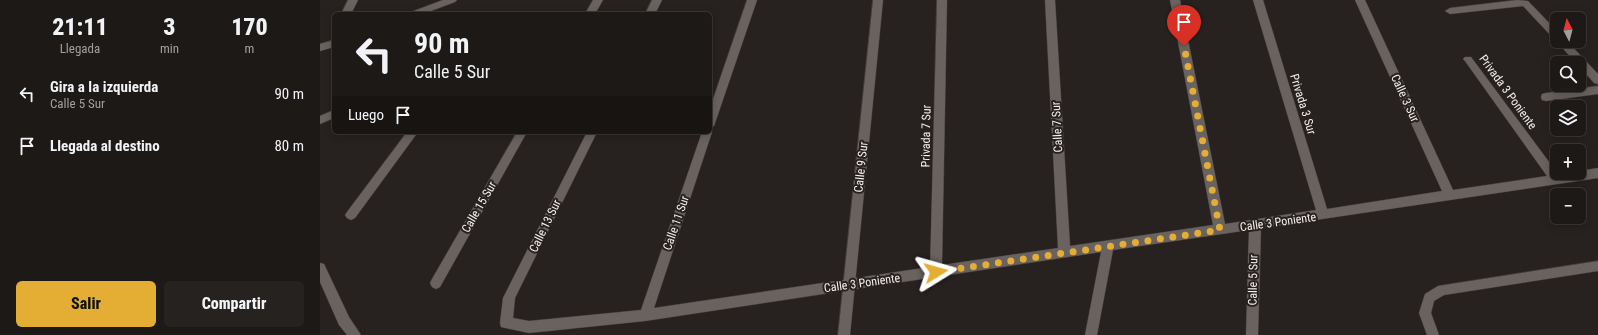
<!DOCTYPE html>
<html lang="es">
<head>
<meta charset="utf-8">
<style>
	:root { --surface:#1d1917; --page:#252220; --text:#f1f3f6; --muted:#a0a0a1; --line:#3b3836; --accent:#e4ae35 }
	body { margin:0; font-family:"Roboto Condensed",sans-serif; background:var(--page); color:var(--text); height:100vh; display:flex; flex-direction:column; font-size:15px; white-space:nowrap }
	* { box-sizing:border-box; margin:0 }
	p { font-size:13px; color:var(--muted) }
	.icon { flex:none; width:22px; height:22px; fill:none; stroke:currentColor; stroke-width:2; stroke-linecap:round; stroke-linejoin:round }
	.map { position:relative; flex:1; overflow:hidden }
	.side { display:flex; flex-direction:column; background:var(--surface); width:320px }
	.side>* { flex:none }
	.hud { position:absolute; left:12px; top:12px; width:380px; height:122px; border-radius:6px; box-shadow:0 2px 10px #0003,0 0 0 1px var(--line); background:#1d1917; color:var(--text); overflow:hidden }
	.needle { width:26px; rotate:354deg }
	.fabs { position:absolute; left:1230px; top:12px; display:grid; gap:8px }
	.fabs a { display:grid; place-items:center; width:36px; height:36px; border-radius:6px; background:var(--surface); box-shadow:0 2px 10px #0003,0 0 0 1px var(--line); font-size:20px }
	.pin { position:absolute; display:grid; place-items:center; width:34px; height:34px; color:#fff; margin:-41px -17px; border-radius:50% 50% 50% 0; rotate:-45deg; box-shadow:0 0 4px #0007 }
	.pin .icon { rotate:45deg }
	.me { position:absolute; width:44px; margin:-22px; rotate:82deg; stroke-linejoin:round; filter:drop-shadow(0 0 3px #0008) }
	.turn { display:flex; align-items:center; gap:14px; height:84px; padding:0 16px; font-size:18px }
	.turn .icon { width:52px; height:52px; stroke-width:2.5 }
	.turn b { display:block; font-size:28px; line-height:34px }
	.then { display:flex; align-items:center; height:38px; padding:0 16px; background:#0003; gap:8px; font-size:15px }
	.eta { display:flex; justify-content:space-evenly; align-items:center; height:68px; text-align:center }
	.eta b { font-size:24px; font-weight:800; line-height:28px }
	.action { display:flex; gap:8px; margin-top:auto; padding:8px 16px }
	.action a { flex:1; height:46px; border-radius:6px; background:var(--accent); color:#111; font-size:16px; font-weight:800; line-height:46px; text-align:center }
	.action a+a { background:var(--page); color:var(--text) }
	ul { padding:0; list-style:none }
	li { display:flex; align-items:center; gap:12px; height:52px; padding:0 16px }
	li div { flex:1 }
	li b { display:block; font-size:15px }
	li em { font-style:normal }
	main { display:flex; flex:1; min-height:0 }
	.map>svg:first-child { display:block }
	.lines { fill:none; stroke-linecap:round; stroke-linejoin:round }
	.minor-casing { stroke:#423d3b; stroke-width:1 }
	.tertiary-casing { stroke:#423d3b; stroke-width:1 }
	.minor { fill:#69625f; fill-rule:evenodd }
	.tertiary { fill:#69625f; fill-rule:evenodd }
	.route { stroke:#e4ae35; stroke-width:7; stroke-dasharray:0 12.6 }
	.labels { text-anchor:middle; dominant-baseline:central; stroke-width:4; stroke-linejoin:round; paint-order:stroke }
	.street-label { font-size:12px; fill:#f4f0ee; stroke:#27211f }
</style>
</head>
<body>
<main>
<section class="side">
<div class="eta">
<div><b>21:11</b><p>Llegada</p></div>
<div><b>3</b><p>min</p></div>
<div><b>170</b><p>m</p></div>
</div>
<ul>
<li><svg class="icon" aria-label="left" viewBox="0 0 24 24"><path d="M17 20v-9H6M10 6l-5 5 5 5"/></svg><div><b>Gira a la izquierda</b><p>Calle 5 Sur</p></div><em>90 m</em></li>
<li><svg class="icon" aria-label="arrive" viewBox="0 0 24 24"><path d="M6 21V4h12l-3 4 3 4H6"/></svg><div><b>Llegada al destino</b></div><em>80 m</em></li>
</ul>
<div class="action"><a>Salir</a><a>Compartir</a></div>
</section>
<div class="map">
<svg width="1278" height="335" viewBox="0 0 1278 335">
	<rect width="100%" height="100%" fill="#27211f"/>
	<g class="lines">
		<!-- minor casing -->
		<g class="minor-casing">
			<path id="minor" d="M 28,0 L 38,0 L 31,14 L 21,14 Z
				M 273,0 L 283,0 L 275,14 L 265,14 Z
				M 332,0 L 342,0 L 335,14 L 325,14 Z
				M 427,0 L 437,0 L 395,123 L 394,126 L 390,127 L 390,108 Z
				M 617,0 L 627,0 L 622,265 L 738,248 L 725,0 L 735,0 L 750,246 L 893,225 L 850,0 L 860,0 L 905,224 L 996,210 L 933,0 L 943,0 L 1007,209 L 1122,191 L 1035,0 L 1045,0 L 1133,190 L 1227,176 L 1145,61 L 1143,59 L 1145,57 L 1151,57 L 1238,174 L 1259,173 L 1259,171 L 1278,168 L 1278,178 L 941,228 L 938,335 L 926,335 L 929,230 L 793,250 L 777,335 L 765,335 L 781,252 L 325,321 L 209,333 L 181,327 L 180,323 L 183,298 L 267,132 L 277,132 L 195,298 L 193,318 L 209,321 L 321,310 L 382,132 L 390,132 L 390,129 L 392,132 L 334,308 L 610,267 Z
				M 1197,0 L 1208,1 L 1237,31 L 1237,41 L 1247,41 L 1278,74 L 1278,84 L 1274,83 L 1259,66 L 1259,63 L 1256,63 L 1238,43 L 1237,40 L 1234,39 L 1203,6 L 1130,14 L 1125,11 L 1130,8 Z
				M 1278,86 L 1278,94 L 1226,101 L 1222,100 L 1221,97 L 1222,94 L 1226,93 Z
				M 14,110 L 14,118 L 0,124 L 0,116 Z
				M 87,132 L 98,132 L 35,218 L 31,220 L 27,218 L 25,215 L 27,212 Z
				M 197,132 L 207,132 L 120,287 L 116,289 L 112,287 L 110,283 L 112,279 Z
				M 1278,261 L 1278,271 L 1124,295 L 1114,301 L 1111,313 L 1119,335 L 1107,335 L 1099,313 L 1105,294 L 1118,286 Z"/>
		</g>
		<!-- tertiary casing -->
		<g class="tertiary-casing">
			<path id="tertiary" d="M 123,0 L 137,0 L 135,2 L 103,14 L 89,14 L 91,12 Z
				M 553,0 L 563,0 L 530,335 L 518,335 Z
				M 14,40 L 14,47 L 0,51 L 0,44 Z
				M 0,263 L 4,264 L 29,317 L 41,335 L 27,335 L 19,325 L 0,282 Z"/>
		</g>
		<!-- minor -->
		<use href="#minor" class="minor"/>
		<!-- tertiary -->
		<use href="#tertiary" class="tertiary"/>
	</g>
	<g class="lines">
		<!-- route -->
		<path class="route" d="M 616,272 L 900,230 L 864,46"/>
	</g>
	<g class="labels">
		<!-- street labels -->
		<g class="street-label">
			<text transform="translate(1188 92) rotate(54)">Privada 3 Poniente</text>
			<text transform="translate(1085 98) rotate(65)">Calle 3 Sur</text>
			<text transform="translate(983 104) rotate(73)">Privada 3 Sur</text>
			<text transform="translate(737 127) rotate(-93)">Calle 7 Sur</text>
			<text transform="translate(606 136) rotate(-89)">Privada 7 Sur</text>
			<text transform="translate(541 167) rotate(-84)">Calle 9 Sur</text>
			<text transform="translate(159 207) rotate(-60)">Calle 15 Sur</text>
			<text transform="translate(958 222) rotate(-8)">Calle 3 Poniente</text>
			<text transform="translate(356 223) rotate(-71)">Calle 11 Sur</text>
			<text transform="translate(225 226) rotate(-64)">Calle 13 Sur</text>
			<text transform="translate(933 280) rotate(-89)">Calle 5 Sur</text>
			<text transform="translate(542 283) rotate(-8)">Calle 3 Poniente</text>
		</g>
	</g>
</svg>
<div class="fabs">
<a><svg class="needle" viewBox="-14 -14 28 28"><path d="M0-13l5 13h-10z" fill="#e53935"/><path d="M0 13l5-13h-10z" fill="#a0a0a1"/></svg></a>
<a><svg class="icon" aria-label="search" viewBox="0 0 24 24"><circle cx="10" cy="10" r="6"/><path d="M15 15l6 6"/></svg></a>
<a><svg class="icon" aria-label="layers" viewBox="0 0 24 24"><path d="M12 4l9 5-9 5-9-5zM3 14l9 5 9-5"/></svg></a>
<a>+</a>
<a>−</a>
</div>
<div class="pin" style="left:864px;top:46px;background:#d93025"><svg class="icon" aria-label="arrive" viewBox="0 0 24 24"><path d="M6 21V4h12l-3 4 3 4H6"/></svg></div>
<svg class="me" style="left:616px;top:272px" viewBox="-20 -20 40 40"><path d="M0-17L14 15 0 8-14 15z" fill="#e4ae35" stroke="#fff" stroke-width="4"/></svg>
<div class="hud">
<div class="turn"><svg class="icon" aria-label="left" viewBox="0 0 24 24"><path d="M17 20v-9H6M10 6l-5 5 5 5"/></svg><div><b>90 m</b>Calle 5 Sur</div></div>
<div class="then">Luego<svg class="icon" aria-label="arrive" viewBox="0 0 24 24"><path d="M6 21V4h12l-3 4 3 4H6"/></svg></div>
</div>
</div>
</main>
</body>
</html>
